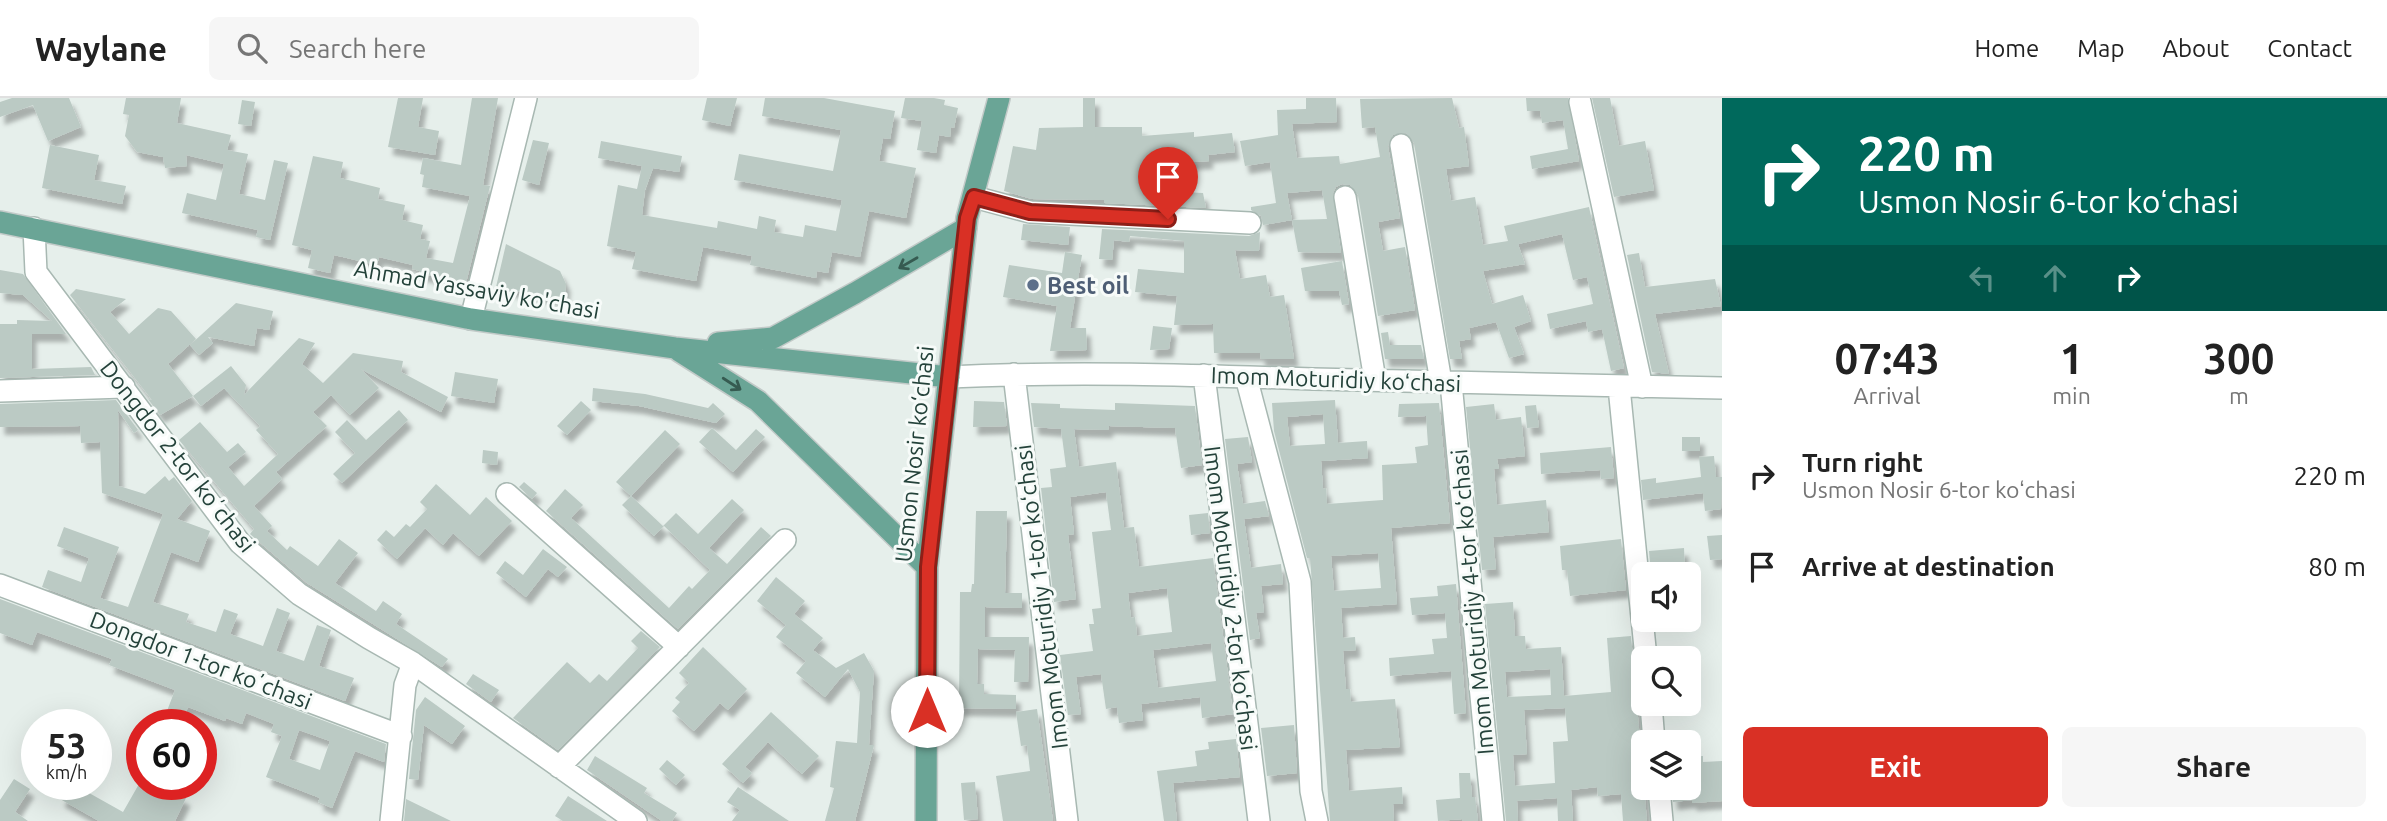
<!DOCTYPE html>
<html lang="en">
<head>
<meta charset="utf-8">
<style>
	:root { --surface:#fff; --page:#f6f6f6; --text:#222; --muted:#767676; --line:#e0e0e0; --accent:#d93025 }
	body { margin:0; font-family:Ubuntu,sans-serif; background:var(--page); color:var(--text); height:100vh; display:flex; flex-direction:column; font-size:26px; white-space:nowrap }
	* { box-sizing:border-box; margin:0 }
	p { font-size:23px; color:var(--muted) }
	.icon { flex:none; width:38px; height:38px; fill:none; stroke:currentColor; stroke-width:2; stroke-linecap:round; stroke-linejoin:round }
	.map { position:relative; flex:1; overflow:hidden }
	.sheet { display:flex; flex-direction:column; background:var(--surface); width:665px }
	.sheet>* { flex:none }
	.hud { background:#00695c; color:#fff; overflow:hidden }
	.fabs { position:absolute; left:1631px; top:464px; display:grid; gap:14px }
	.fabs a { display:grid; place-items:center; width:70px; height:70px; border-radius:10px; background:var(--surface); box-shadow:0 7px 28px #0002; font-size:35px }
	.speed { position:absolute; left:21px; top:611px; display:flex; gap:14px; font-size:35px; font-weight:700; text-align:center }
	.speed>* { display:grid; place-content:center; width:91px; height:91px; border-radius:50%; background:var(--surface); box-shadow:0 7px 28px #0002; line-height:1 }
	.speed small { font-size:18px; font-weight:400 }
	.speed .limit { border:10px solid #d22; background:#fff; color:#111 }
	.pin { position:absolute; display:grid; place-items:center; width:60px; height:60px; color:#fff; margin:-72px -30px; border-radius:50% 50% 50% 0; rotate:-45deg; box-shadow:0 0 7px #0007 }
	.pin .icon { rotate:45deg }
	.me { position:absolute; width:77px; margin:-38px; rotate:0deg; stroke-linejoin:round; filter:drop-shadow(0 0 5px #0008) }
	.turn { display:flex; align-items:center; gap:24px; height:147px; padding:0 21px; font-size:32px }
	.turn .icon { width:91px; height:91px; stroke-width:2.5 }
	.turn b { display:block; font-size:49px; line-height:60px }
	.lanes { display:flex; align-items:center; height:66px; padding:0 21px; background:#0003; justify-content:center; gap:35px; direction:ltr }
	.lanes .off { opacity:.35 }
	.eta { display:flex; justify-content:space-evenly; align-items:center; height:119px; text-align:center }
	.eta b { font-size:42px; font-weight:700; line-height:49px }
	.cta { display:flex; gap:14px; margin-top:auto; padding:14px 21px }
	.cta a { flex:1; height:80px; border-radius:10px; background:var(--accent); color:#fff; font-size:28px; font-weight:700; line-height:80px; text-align:center }
	.cta a+a { background:var(--page); color:var(--text) }
	ul { padding:0; list-style:none }
	li { display:flex; align-items:center; gap:21px; height:91px; padding:0 21px }
	li div { flex:1 }
	li b { display:block; font-size:26px }
	li em { font-style:normal }
	header { display:flex; align-items:center; gap:42px; box-sizing:border-box; height:98px; padding:0 35px; background:var(--surface); border-bottom:2px solid var(--line) }
	header strong { font-size:33px }
	nav { display:flex; gap:38px; margin-inline-start:auto; font-size:24px }
	.search { width:490px; height:63px; background:var(--page); display:flex; align-items:center; gap:18px; box-sizing:border-box; padding:0 24px; border-radius:10px; color:var(--muted); font-size:26px }
	main { display:flex; flex:1; min-height:0 }
	.map>svg:first-child { display:block }
	.building { fill:#bbcac4; fill-rule:evenodd; filter:url(#shadow) }
	.lines { fill:none; stroke-linecap:round; stroke-linejoin:round }
	.minor-casing { stroke:#a8b8b2; stroke-width:24 }
	.major-casing { stroke:#c2cac8; stroke-width:24 }
	.minor { stroke:#fff; stroke-width:21 }
	.major { stroke:#6aa596; stroke-width:21 }
	.oneway { stroke:#365b51 }
	.route-casing { stroke:#8d1f18; stroke-width:18 }
	.route { stroke:#d93025; stroke-width:12 }
	.service-dot { fill:#5c6f8a; stroke:#f7fbf9; stroke-width:2.5 }
	.labels { text-anchor:middle; dominant-baseline:central; stroke-width:6; stroke-linejoin:round; paint-order:stroke }
	.service-label { font-size:23px; font-weight:bold; fill:#4e5e75; stroke:#f7fbf9; text-anchor:start }
	.street-label { font-size:23px; fill:#24423a; stroke:#f7fbf9 }
</style>
</head>
<body>
<header>
<strong>Waylane</strong>
<div class="search"><svg class="icon" aria-label="search" viewBox="0 0 24 24"><circle cx="10" cy="10" r="6"/><path d="M15 15l6 6"/></svg>Search here</div>
<nav><a>Home</a><a>Map</a><a>About</a><a>Contact</a></nav>
</header>
<main>
<div class="map">
<svg width="1722" height="723" viewBox="0 0 1722 723">
	<defs>
		<filter id="shadow"><feDropShadow dx="4.5" dy="8" stdDeviation="2" flood-color="#0004"/></filter>
	</defs>
	<rect width="100%" height="100%" fill="#e6efeb"/>
	<!-- building -->
	<path class="building" d="M 12,0 L 69,0 L 81,29 L 48,43 L 33,7 L 0,19 L 0,4 Z
		M 126,0 L 181,0 L 177,25 L 231,37 L 227,52 L 248,56 L 239,96 L 265,102 L 274,62 L 288,65 L 270,142 L 256,139 L 258,132 L 182,115 L 187,95 L 216,102 L 224,66 L 186,57 L 187,68 L 165,70 L 163,59 L 137,54 L 125,38 L 129,17 L 123,16 Z
		M 398,0 L 423,0 L 418,29 L 439,33 L 435,57 L 388,49 Z
		M 472,0 L 498,0 L 483,87 L 490,88 L 466,185 L 419,175 L 420,173 L 412,171 L 413,167 L 379,159 L 377,167 L 334,157 L 330,175 L 308,170 L 312,152 L 292,147 L 313,58 L 343,64 L 340,80 L 380,90 L 378,101 L 405,107 L 402,122 L 423,127 L 420,141 L 430,143 L 426,160 L 453,165 L 470,98 L 422,89 L 424,77 L 420,76 L 423,60 L 461,67 Z
		M 707,0 L 737,0 L 730,28 L 702,22 Z
		M 765,0 L 824,0 L 895,13 L 890,41 L 883,40 L 879,63 L 916,70 L 906,120 L 869,113 L 860,159 L 832,154 L 828,175 L 817,173 L 816,180 L 750,167 L 752,158 L 703,149 L 696,183 L 632,171 L 636,154 L 607,148 L 618,87 L 637,91 L 642,68 L 598,60 L 601,43 L 682,58 L 679,74 L 653,70 L 645,92 L 642,117 L 717,130 L 718,123 L 757,131 L 759,118 L 776,122 L 774,134 L 803,139 L 805,127 L 836,133 L 842,102 L 734,82 L 739,56 L 833,73 L 841,32 L 762,18 Z
		M 905,0 L 934,0 L 945,2 L 944,7 L 958,10 L 954,30 L 951,29 L 950,39 L 939,37 L 936,55 L 917,52 L 922,23 L 901,20 Z
		M 1083,0 L 1095,0 L 1095,29 L 1142,29 L 1142,38 L 1194,34 L 1194,39 L 1232,35 L 1235,54 L 1208,57 L 1209,63 L 1163,66 L 1166,93 L 1203,95 L 1206,110 L 1104,105 L 1104,102 L 1032,101 L 1004,93 L 1013,48 L 1036,52 L 1039,30 L 1083,29 Z
		M 1306,0 L 1336,0 L 1337,24 L 1292,26 L 1297,60 L 1339,58 L 1340,66 L 1380,59 L 1375,29 L 1362,30 L 1360,1 L 1452,0 L 1459,30 L 1464,29 L 1469,68 L 1446,71 L 1451,103 L 1475,99 L 1483,147 L 1508,143 L 1504,128 L 1589,109 L 1624,270 L 1611,273 L 1602,231 L 1588,234 L 1586,223 L 1550,231 L 1547,216 L 1593,206 L 1587,179 L 1573,182 L 1562,136 L 1518,146 L 1525,166 L 1483,173 L 1492,206 L 1523,197 L 1531,223 L 1514,229 L 1524,256 L 1509,260 L 1496,224 L 1469,230 L 1471,241 L 1459,243 L 1462,261 L 1450,261 L 1414,45 L 1406,35 L 1393,37 L 1388,48 L 1400,120 L 1378,124 L 1383,153 L 1405,149 L 1415,212 L 1378,218 L 1358,97 L 1350,87 L 1342,86 L 1336,89 L 1333,95 L 1341,155 L 1298,154 L 1292,122 L 1263,127 L 1261,118 L 1251,112 L 1251,109 L 1276,105 L 1270,64 L 1245,68 L 1240,43 L 1278,37 L 1277,12 L 1306,11 ZM 1322,92 L 1327,121 L 1292,122 L 1287,95 Z
		M 1526,0 L 1568,0 L 1579,63 L 1532,71 L 1530,58 L 1568,51 L 1563,22 L 1542,25 L 1540,13 L 1527,13 Z
		M 1592,0 L 1610,0 L 1619,48 L 1645,43 L 1654,92 L 1614,99 Z
		M 242,2 L 255,4 L 251,28 L 238,26 Z
		M 533,42 L 549,45 L 539,87 L 522,82 Z
		M 50,47 L 99,57 L 94,82 L 126,88 L 122,106 L 42,90 Z
		M 1023,126 L 1070,129 L 1068,147 L 1021,142 Z
		M 1102,131 L 1249,138 L 1260,134 L 1259,153 L 1235,152 L 1240,181 L 1266,177 L 1270,199 L 1284,197 L 1294,261 L 1261,261 L 1260,255 L 1214,255 L 1213,226 L 1174,227 L 1177,198 L 1135,194 L 1138,171 L 1184,175 L 1184,143 L 1130,138 L 1129,144 L 1114,142 L 1112,162 L 1099,161 Z
		M 506,146 L 560,173 L 566,186 L 565,196 L 556,200 L 496,189 Z
		M 1065,154 L 1082,157 L 1070,230 L 1086,230 L 1087,252 L 1050,253 L 1057,208 L 1003,199 L 1009,167 L 1062,175 Z
		M 1639,155 L 1645,189 L 1715,181 L 1721,208 L 1655,216 L 1669,276 L 1652,274 L 1627,157 Z
		M 1342,163 L 1349,206 L 1342,207 L 1339,193 L 1305,193 L 1301,170 Z
		M 0,172 L 23,176 L 66,236 L 32,236 L 32,271 L 91,269 L 95,277 L 0,280 L 0,226 L 17,226 L 17,222 L 52,223 L 23,197 L 0,195 Z
		M 76,191 L 126,201 L 110,214 L 129,236 L 158,210 L 171,213 L 196,241 L 168,266 L 193,298 L 160,317 L 148,301 L 152,302 L 70,197 Z
		M 236,205 L 273,213 L 269,232 L 257,230 L 254,248 L 208,239 L 213,245 L 199,257 L 190,247 Z
		M 1153,228 L 1172,230 L 1169,251 L 1150,252 Z
		M 1388,234 L 1390,247 L 1421,247 L 1424,261 L 1385,261 L 1381,235 Z
		M 299,240 L 315,245 L 302,266 L 323,285 L 353,255 L 403,263 L 401,274 L 448,299 L 441,314 L 361,271 L 379,290 L 350,317 L 331,297 L 313,314 L 327,328 L 276,374 L 282,381 L 254,408 L 272,428 L 267,433 L 287,452 L 290,448 L 318,468 L 339,441 L 358,455 L 335,485 L 376,513 L 383,503 L 402,516 L 396,526 L 448,561 L 442,569 L 307,485 L 250,436 L 254,431 L 179,342 L 200,324 L 227,354 L 238,345 L 246,354 L 228,369 L 244,388 L 278,356 L 256,332 L 260,328 L 224,290 L 201,308 L 193,298 L 231,268 L 246,287 L 244,297 Z
		M 455,274 L 498,281 L 494,305 L 451,298 Z
		M 593,290 L 645,296 L 708,310 L 713,305 L 725,316 L 716,325 L 639,308 L 592,303 Z
		M 116,302 L 138,332 L 134,335 L 118,312 L 119,388 L 145,396 L 165,378 L 169,383 L 174,379 L 192,403 L 177,421 L 210,433 L 198,464 L 171,454 L 153,504 L 189,516 L 186,524 L 216,534 L 224,511 L 238,516 L 230,536 L 263,548 L 277,510 L 290,515 L 276,553 L 304,563 L 317,527 L 331,532 L 319,568 L 354,580 L 345,603 L 42,489 L 48,472 L 81,484 L 89,460 L 57,448 L 64,429 L 119,449 L 100,500 L 128,509 L 163,416 L 102,395 L 100,344 L 81,345 L 80,328 L 0,329 L 0,306 Z
		M 1335,302 L 1338,345 L 1367,343 L 1368,360 L 1321,363 L 1323,391 L 1326,390 L 1327,406 L 1383,402 L 1382,367 L 1417,365 L 1415,349 L 1428,347 L 1426,318 L 1398,319 L 1399,306 L 1439,305 L 1450,425 L 1391,430 L 1397,506 L 1341,510 L 1343,540 L 1355,539 L 1356,552 L 1343,553 L 1346,591 L 1350,591 L 1351,604 L 1395,601 L 1400,649 L 1346,652 L 1349,693 L 1402,689 L 1403,706 L 1393,706 L 1394,723 L 1330,723 L 1310,460 L 1307,460 L 1274,333 L 1272,305 ZM 1323,316 L 1325,346 L 1290,348 L 1287,319 ZM 1378,455 L 1381,490 L 1334,493 L 1331,458 Z
		M 581,303 L 591,312 L 567,337 L 557,328 Z
		M 974,303 L 1004,304 L 1007,328 L 973,329 Z
		M 1031,305 L 1060,306 L 1060,310 L 1115,312 L 1115,305 L 1195,308 L 1202,367 L 1181,370 L 1175,330 L 1109,328 L 1108,332 L 1074,331 L 1079,369 L 1116,364 L 1124,430 L 1134,429 L 1139,469 L 1213,460 L 1233,616 L 1202,620 L 1200,599 L 1141,606 L 1143,622 L 1119,625 L 1117,609 L 1106,611 L 1101,576 L 1076,579 L 1081,616 L 1068,617 L 1060,557 L 1093,553 L 1089,526 L 1094,526 L 1092,511 L 1101,510 L 1092,434 L 1111,432 L 1106,394 L 1070,399 L 1074,436 L 1068,437 L 1076,501 L 1054,504 L 1041,390 L 1052,389 L 1050,371 L 1066,369 L 1061,331 L 1034,329 ZM 1167,490 L 1172,534 L 1137,538 L 1135,519 L 1131,520 L 1128,495 ZM 1211,545 L 1216,583 L 1158,590 L 1153,552 Z
		M 1494,306 L 1496,322 L 1521,319 L 1525,358 L 1497,361 L 1499,371 L 1494,371 L 1497,407 L 1546,402 L 1549,434 L 1493,439 L 1496,471 L 1482,472 L 1466,309 Z
		M 1536,307 L 1539,329 L 1527,330 L 1525,308 Z
		M 399,312 L 408,322 L 342,385 L 333,376 L 355,355 L 335,334 L 347,322 L 366,342 Z
		M 712,330 L 736,352 L 756,331 L 765,339 L 733,374 L 699,344 Z
		M 665,332 L 680,346 L 631,398 L 616,384 Z
		M 1248,339 L 1252,364 L 1237,366 L 1243,406 L 1265,403 L 1269,418 L 1244,421 L 1251,470 L 1281,466 L 1283,486 L 1261,488 L 1264,514 L 1256,515 L 1260,540 L 1250,542 L 1225,341 Z
		M 1682,339 L 1700,339 L 1700,353 L 1682,353 Z
		M 1611,349 L 1614,380 L 1601,381 L 1600,372 L 1541,376 L 1540,355 Z
		M 483,352 L 498,354 L 497,367 L 482,365 Z
		M 1714,358 L 1716,379 L 1722,379 L 1721,411 L 1705,413 L 1703,395 L 1643,402 L 1641,382 L 1656,380 L 1656,385 L 1701,379 L 1699,359 Z
		M 524,384 L 537,395 L 532,401 L 519,389 Z
		M 436,386 L 470,417 L 486,399 L 512,423 L 479,458 L 453,435 L 443,447 L 425,430 L 397,461 L 377,442 L 386,432 L 394,439 L 406,426 L 410,429 L 427,411 L 420,404 Z
		M 565,391 L 583,407 L 571,420 L 669,510 L 689,488 L 692,491 L 710,472 L 664,428 L 654,438 L 622,407 L 631,398 L 663,428 L 676,415 L 698,436 L 732,401 L 744,412 L 709,450 L 727,466 L 761,429 L 771,438 L 678,531 L 546,413 Z
		M 976,413 L 1007,413 L 1005,495 L 1022,495 L 1022,510 L 985,509 L 985,539 L 1029,539 L 1028,584 L 1014,584 L 1015,552 L 978,551 L 977,586 L 984,586 L 984,596 L 1016,597 L 1016,611 L 959,610 L 960,494 L 971,494 L 972,486 L 974,486 Z
		M 1208,415 L 1210,435 L 1191,437 L 1189,417 Z
		M 1722,437 L 1722,461 L 1710,462 L 1707,438 Z
		M 1621,441 L 1626,492 L 1570,498 L 1567,472 L 1562,472 L 1560,448 Z
		M 1684,450 L 1685,472 L 1651,476 L 1649,453 Z
		M 543,451 L 567,469 L 558,479 L 548,471 L 526,499 L 496,475 L 505,463 L 523,477 Z
		M 776,479 L 805,503 L 794,516 L 823,540 L 813,552 L 836,570 L 864,555 L 874,573 L 869,647 L 874,647 L 855,723 L 825,723 L 834,690 L 830,689 L 836,643 L 857,645 L 860,594 L 848,571 L 825,599 L 796,575 L 806,563 L 776,539 L 786,527 L 757,503 Z
		M 1456,486 L 1466,615 L 1454,616 L 1451,573 L 1390,578 L 1389,560 L 1434,556 L 1432,541 L 1447,540 L 1445,515 L 1412,517 L 1410,500 L 1438,498 L 1437,488 Z
		M 0,501 L 386,646 L 384,664 L 355,653 L 332,710 L 318,704 L 320,700 L 266,679 L 282,638 L 271,634 L 274,626 L 246,615 L 242,626 L 226,620 L 225,623 L 188,609 L 181,626 L 162,626 L 175,592 L 109,567 L 112,561 L 37,534 L 32,547 L 0,535 ZM 299,632 L 330,643 L 320,672 L 289,661 Z
		M 1513,504 L 1515,538 L 1525,538 L 1526,551 L 1561,549 L 1564,598 L 1611,594 L 1607,540 L 1631,538 L 1647,723 L 1623,723 L 1621,696 L 1598,698 L 1597,689 L 1571,692 L 1573,723 L 1558,723 L 1557,700 L 1517,703 L 1518,723 L 1506,723 L 1485,506 ZM 1550,571 L 1551,597 L 1507,599 L 1505,574 ZM 1565,610 L 1568,643 L 1553,644 L 1555,685 L 1515,688 L 1513,657 L 1527,656 L 1524,612 Z
		M 641,533 L 660,549 L 558,652 L 513,620 L 567,564 L 590,585 L 599,576 L 607,583 L 638,550 L 631,543 Z
		M 703,549 L 747,591 L 728,612 L 720,605 L 694,633 L 672,613 L 680,604 L 675,600 L 689,585 L 679,575 Z
		M 473,576 L 499,592 L 491,604 L 466,586 Z
		M 425,599 L 465,628 L 452,646 L 424,627 L 418,682 L 409,681 L 416,612 Z
		M 1037,611 L 1053,723 L 1003,723 L 996,678 L 1030,673 L 1027,647 L 1021,648 L 1016,614 Z
		M 771,614 L 819,658 L 802,676 L 768,644 L 745,669 L 752,675 L 743,685 L 722,666 Z
		M 1294,627 L 1297,675 L 1267,678 L 1261,630 Z
		M 1236,641 L 1240,679 L 1173,685 L 1177,723 L 1164,723 L 1157,673 L 1197,668 L 1195,653 L 1209,651 L 1208,644 Z
		M 595,658 L 647,690 L 644,695 L 677,715 L 672,723 L 662,723 L 587,672 Z
		M 1703,658 L 1703,664 L 1722,663 L 1722,703 L 1692,705 L 1692,702 L 1673,704 L 1672,690 L 1689,690 L 1689,659 Z
		M 667,662 L 685,677 L 676,687 L 659,671 Z
		M 1459,675 L 1470,675 L 1472,699 L 1475,699 L 1478,723 L 1462,723 L 1462,721 L 1438,723 L 1436,702 L 1460,700 Z
		M 14,681 L 30,691 L 15,714 L 28,723 L 0,723 L 0,702 Z
		M 975,684 L 978,721 L 964,722 L 961,685 Z
		M 68,686 L 73,686 L 123,714 L 139,686 L 156,686 L 186,700 L 175,723 L 99,723 L 60,701 Z
		M 738,689 L 789,723 L 732,723 L 740,712 L 727,704 Z
		M 568,698 L 607,723 L 563,723 L 555,718 Z
		M 406,701 L 451,723 L 404,723 Z"/>
	<g class="lines">
		<!-- minor casing -->
		<g class="minor-casing">
			<path id="minor" d="M 1580,4 L 1642,289
				M 1401,47 L 1441,284
				M 974,99 L 1030,114 L 1250,125
				M 1345,99 L 1375,282
				M 34,130 L 36,174 L 240,445 L 299,496 L 369,540 L 413,565 L 636,723
				M 471,221 L 526,0
				M 1014,276 L 1067,723
				M 1204,277 L 1259,723
				M 949,279 C 1071,273 1192,277 1314,281 C 1450,285 1586,288 1722,290
				M 1246,279 L 1300,484 L 1311,693 L 1317,723
				M 1451,285 L 1493,723
				M 1619,289 L 1646,560
				M 0,293 L 124,289
				M 507,396 L 679,549
				M 0,487 L 401,638
				M 1651,606 L 1654,644
				M 559,669 L 785,442
				M 1659,690 L 1662,723
				M 391,723 L 405,587 L 413,565"/>
		</g>
		<!-- major casing -->
		<g class="major-casing">
			<path id="major" d="M 0,124 L 471,221 L 675,250 L 949,279
				M 718,245 L 773,240 L 855,195 L 966,130
				M 679,253 L 758,303 L 927,469
				M 926,723 L 927,469 L 967,120 L 999,0"/>
		</g>
		<!-- minor -->
		<use href="#minor" class="minor"/>
		<!-- major -->
		<use href="#major" class="major"/>
	</g>
	<!-- one-way arrows -->
	<defs><path id="oneway-shaft" d="M-6 0H5M1.5-3L5.5 0L1.5 3" fill="none" stroke-width="1.6" stroke-linecap="round" stroke-linejoin="round" transform="scale(1.75)"/></defs>
	<g class="oneway">
		<use href="#oneway-shaft" transform="translate(908 165) rotate(150)"/>
		<use href="#oneway-shaft" transform="translate(732 286) rotate(33)"/>
	</g>
	<g class="lines">
		<!-- route casing -->
		<g class="route-casing">
			<path id="route" d="M 927,613 L 928,469 L 967,120 L 974,99 L 1030,114 L 1168,121"/>
		</g>
		<!-- route -->
		<use href="#route" class="route"/>
	</g>
	<!-- markers -->
	<circle class="service-dot" cx="1033" cy="187" r="7"/>
	<g class="labels">
		<!-- service labels -->
		<g class="service-label">
			<text x="1047" y="187">Best oil</text>
		</g>
		<!-- street labels -->
		<g class="street-label">
			<text transform="translate(477 191) rotate(10)">Ahmad Yassaviy ko'chasi</text>
			<text transform="translate(1336 281) rotate(2)">Imom Moturidiy koʻchasi</text>
			<text transform="translate(914 356) rotate(-84)">Usmon Nosir ko‘chasi</text>
			<text transform="translate(178 358) rotate(52)">Dongdor 2-tor koʼchasi</text>
			<text transform="translate(1041 499) rotate(-97)">Imom Moturidiy 1-tor koʻchasi</text>
			<text transform="translate(1231 500) rotate(83)">Imom Moturidiy 2-tor koʻchasi</text>
			<text transform="translate(1472 504) rotate(-95)">Imom Moturidiy 4-tor koʻchasi</text>
			<text transform="translate(201 562) rotate(21)">Dongdor 1-tor koʼchasi</text>
		</g>
	</g>
</svg>
<div class="fabs">
<a><svg class="icon" aria-label="sound" viewBox="0 0 24 24"><path d="M4 9h4l5-4v14l-5-4H4zM17 9q2 3 0 6"/></svg></a>
<a><svg class="icon" aria-label="search" viewBox="0 0 24 24"><circle cx="10" cy="10" r="6"/><path d="M15 15l6 6"/></svg></a>
<a><svg class="icon" aria-label="layers" viewBox="0 0 24 24"><path d="M12 4l9 5-9 5-9-5zM3 14l9 5 9-5"/></svg></a>
</div>
<div class="speed"><div>53<small>km/h</small></div><div class="limit">60</div></div>
<div class="pin" style="left:1168px;top:121px;background:#d93025"><svg class="icon" aria-label="arrive" viewBox="0 0 24 24"><path d="M6 21V4h12l-3 4 3 4H6"/></svg></div>
<svg class="me" style="left:927px;top:613px" viewBox="-20 -20 40 40"><circle r="19" fill="#fff"/><path d="M0-13L10 11 0 6-10 11z" fill="#d93025"/></svg>
</div>
<section class="sheet">
<div class="hud">
<div class="turn"><svg class="icon" aria-label="right" viewBox="0 0 24 24"><path d="M7 20v-9h11M14 6l5 5-5 5"/></svg><div><b>220 m</b>Usmon Nosir 6-tor koʻchasi</div></div>
<div class="lanes"><svg class="icon off" aria-label="left" viewBox="0 0 24 24"><path d="M17 20v-9H6M10 6l-5 5 5 5"/></svg><svg class="icon off" aria-label="ahead" viewBox="0 0 24 24"><path d="M12 20V5M6 11l6-6 6 6"/></svg><svg class="icon" aria-label="right" viewBox="0 0 24 24"><path d="M7 20v-9h11M14 6l5 5-5 5"/></svg></div>
</div>
<div class="eta">
<div><b>07:43</b><p>Arrival</p></div>
<div><b>1</b><p>min</p></div>
<div><b>300</b><p>m</p></div>
</div>
<ul>
<li><svg class="icon" aria-label="right" viewBox="0 0 24 24"><path d="M7 20v-9h11M14 6l5 5-5 5"/></svg><div><b>Turn right</b><p>Usmon Nosir 6-tor koʻchasi</p></div><em>220 m</em></li>
<li><svg class="icon" aria-label="arrive" viewBox="0 0 24 24"><path d="M6 21V4h12l-3 4 3 4H6"/></svg><div><b>Arrive at destination</b></div><em>80 m</em></li>
</ul>
<div class="cta"><a>Exit</a><a>Share</a></div>
</section>
</main>
</body>
</html>
